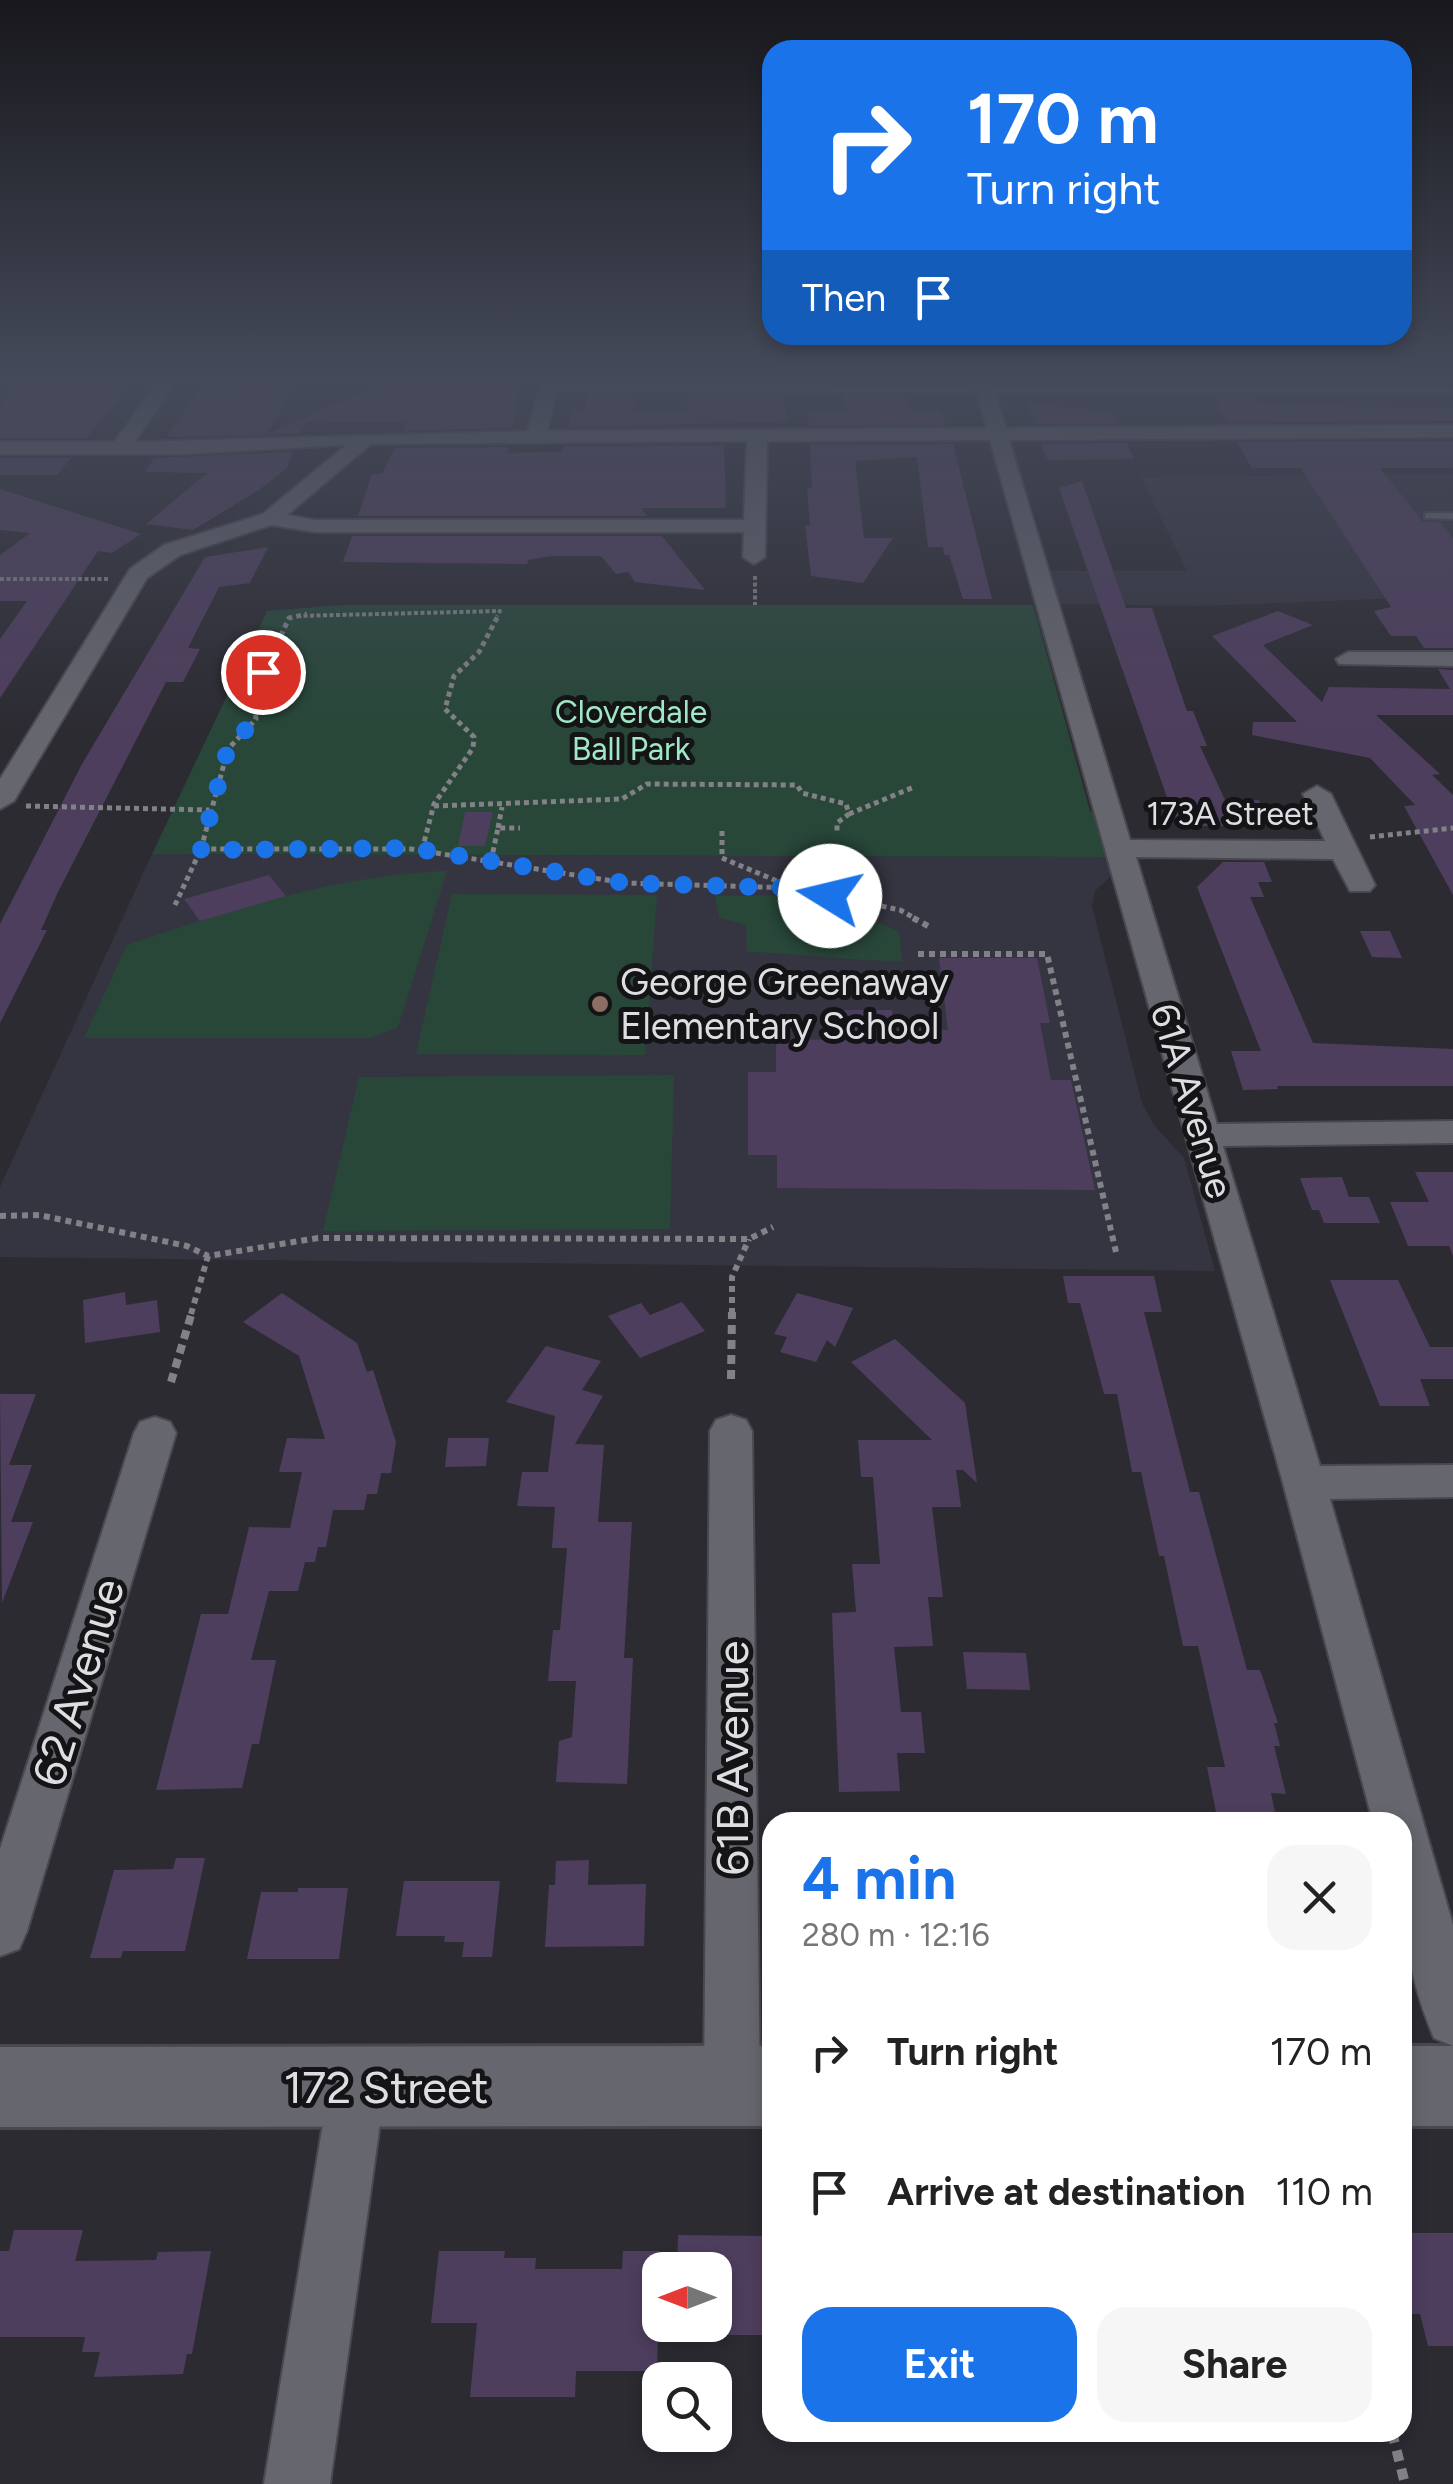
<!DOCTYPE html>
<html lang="en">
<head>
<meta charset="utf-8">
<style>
	:root { --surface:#fff; --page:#f6f6f6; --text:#222; --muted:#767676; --accent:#1a73e8 }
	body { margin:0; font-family:Figtree,sans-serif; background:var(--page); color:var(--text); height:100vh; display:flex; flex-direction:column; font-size:38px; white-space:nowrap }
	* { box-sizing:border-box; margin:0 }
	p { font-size:32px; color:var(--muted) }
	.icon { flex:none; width:55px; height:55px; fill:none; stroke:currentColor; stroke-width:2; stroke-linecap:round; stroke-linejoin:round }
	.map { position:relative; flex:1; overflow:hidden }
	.sheet { position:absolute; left:762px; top:1812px; width:650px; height:630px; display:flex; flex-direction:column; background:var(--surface); border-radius:30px; box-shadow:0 5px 15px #0003 }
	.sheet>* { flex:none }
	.hud { position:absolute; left:762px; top:40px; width:650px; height:305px; border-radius:30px; box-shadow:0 5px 15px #0003; background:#1a73e8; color:#fff; overflow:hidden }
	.needle { width:65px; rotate:270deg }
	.buttons { position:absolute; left:642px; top:2252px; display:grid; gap:20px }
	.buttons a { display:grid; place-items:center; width:90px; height:90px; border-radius:20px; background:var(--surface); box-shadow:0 5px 15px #0003; font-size:50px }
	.pin { position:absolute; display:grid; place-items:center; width:85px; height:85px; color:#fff; margin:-42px; border:5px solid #fff; border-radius:50%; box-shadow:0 2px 10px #0007 }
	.me { position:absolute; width:110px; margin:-55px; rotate:279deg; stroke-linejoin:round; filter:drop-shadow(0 0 8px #0008) }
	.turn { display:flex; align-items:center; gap:35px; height:210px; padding:0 40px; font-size:45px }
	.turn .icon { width:130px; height:130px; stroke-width:2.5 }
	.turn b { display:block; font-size:70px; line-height:85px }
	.then { display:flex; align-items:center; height:95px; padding:0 40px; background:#0003; gap:20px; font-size:38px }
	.round { display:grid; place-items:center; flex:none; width:105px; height:105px; border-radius:30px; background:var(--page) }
	.headline { display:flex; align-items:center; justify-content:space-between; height:170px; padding:0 40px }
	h1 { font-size:60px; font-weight:700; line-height:75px; color:var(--accent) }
	.action { display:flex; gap:20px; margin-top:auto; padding:20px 40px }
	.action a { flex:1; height:115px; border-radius:30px; background:var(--accent); color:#fff; font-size:40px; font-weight:700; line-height:115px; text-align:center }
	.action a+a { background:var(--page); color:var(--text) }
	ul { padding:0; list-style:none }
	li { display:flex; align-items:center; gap:30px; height:140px; padding:0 40px }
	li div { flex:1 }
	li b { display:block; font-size:38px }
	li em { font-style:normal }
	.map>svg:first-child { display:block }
	.built { fill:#353541 }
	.green { fill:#284739 }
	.building { fill:#4e3e5e }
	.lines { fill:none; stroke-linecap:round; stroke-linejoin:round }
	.lane-casing { stroke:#48484e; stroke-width:4 }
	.street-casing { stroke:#48484e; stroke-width:4 }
	.secondary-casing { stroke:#48484e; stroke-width:6 }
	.path-far4 { stroke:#828187; stroke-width:4; stroke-dasharray:4 2.5; stroke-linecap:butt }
	.path-far3 { stroke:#828187; stroke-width:5; stroke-dasharray:5 4; stroke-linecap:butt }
	.path-far2 { stroke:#828187; stroke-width:6; stroke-dasharray:6 5; stroke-linecap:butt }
	.path-far1 { stroke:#828187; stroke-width:8; stroke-dasharray:9 6; stroke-linecap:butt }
	.path { stroke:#828187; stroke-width:10; stroke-dasharray:11 8; stroke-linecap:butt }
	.lane { fill:#66666e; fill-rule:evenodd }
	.street { fill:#66666e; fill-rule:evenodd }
	.secondary { fill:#66666e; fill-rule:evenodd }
	.route { stroke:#1a73e8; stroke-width:18; stroke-dasharray:0 32.4 }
	.education-dot { fill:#8d6e63; stroke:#141417; stroke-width:4 }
	.labels { text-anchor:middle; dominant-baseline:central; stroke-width:10; stroke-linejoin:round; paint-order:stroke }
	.far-park-label { font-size:32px; fill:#9fe7c5; stroke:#141417 }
	.far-street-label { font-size:32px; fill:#dddde2; stroke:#141417 }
	.poi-label { font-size:38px; fill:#dddde2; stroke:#141417; text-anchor:start }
	.street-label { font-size:38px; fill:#dddde2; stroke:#141417 }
	.near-street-label { font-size:45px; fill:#dddde2; stroke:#141417 }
</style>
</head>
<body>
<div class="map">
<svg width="1453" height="2484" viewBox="0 0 1453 2484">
	<rect width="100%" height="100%" fill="#2c2b32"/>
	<!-- built -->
	<path class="built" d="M 1453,474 L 1453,596 L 1200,606 L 1059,604 L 1049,571 L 1187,571 L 1141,477 Z
		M 152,854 L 1110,857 L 1112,875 L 1095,891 L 1092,906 L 1142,1103 L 1154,1125 L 1184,1158 L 1215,1271 L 0,1257 L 0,1187 Z"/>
	<!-- green -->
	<path class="green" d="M 341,605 L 1033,605 L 1090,811 L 1098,817 L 1110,857 L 152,854 L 267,611 Z
		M 447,871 L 398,1027 L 371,1038 L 84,1038 L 127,945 C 233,910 335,875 447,871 Z
		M 452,894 L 657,895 L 645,1055 L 416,1054 Z
		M 791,895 L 814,907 L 835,907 L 850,924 L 882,924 L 899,932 L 902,961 C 848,961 801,953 747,952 L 746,925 L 719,918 L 715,896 Z
		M 674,1075 L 670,1229 L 323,1231 L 359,1077 Z"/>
	<!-- building -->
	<path class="building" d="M 23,380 L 133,380 L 87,438 L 0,438 L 0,405 Z
		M 390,380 L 522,380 L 512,428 L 403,431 L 407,422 L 306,421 L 301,434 L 268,434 Z
		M 276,381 L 272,387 L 293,387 L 267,435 L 167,437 L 198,391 L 230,391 L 236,382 Z
		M 587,395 L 635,395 L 632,410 L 687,410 L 687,395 L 783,395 L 787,421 L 568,427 L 572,410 L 585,410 Z
		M 844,395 L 905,396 L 908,410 L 939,410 L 947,425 L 809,425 L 808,411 L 845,411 Z
		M 1213,396 L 1251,396 L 1261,404 L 1453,409 L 1453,421 L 1227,423 Z
		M 1029,404 L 1105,411 L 1114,413 L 1118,424 L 1034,424 Z
		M 1453,441 L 1453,468 L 1380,468 L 1423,522 L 1440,522 L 1453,539 L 1453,648 L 1424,648 L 1416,636 L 1391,636 L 1374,611 L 1391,607 L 1301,468 L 1252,468 L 1237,442 Z
		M 1127,443 L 1134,459 L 1048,460 L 1041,444 Z
		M 953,444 L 992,599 L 963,599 L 949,555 L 944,555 L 943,547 L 928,547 L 917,457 L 855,461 L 864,538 L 893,538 L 863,583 L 811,576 L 805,525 L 810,525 L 807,488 L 812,488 L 810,445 Z
		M 724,445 L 726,508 L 641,508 L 647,516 L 358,516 L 372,474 L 382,474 L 395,448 L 508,447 L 507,453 L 562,452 L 564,446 Z
		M 293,452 L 287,468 L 259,490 L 193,530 L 146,524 L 207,473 L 145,472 L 154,458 Z
		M 0,458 L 71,458 L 57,475 L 0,475 Z
		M 1082,481 L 1126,608 L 1152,608 L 1187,711 L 1193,711 L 1207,746 L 1200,746 L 1225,800 L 1259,800 L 1269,826 L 1177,826 L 1059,488 Z
		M 0,489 L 141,534 L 112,553 L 98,551 L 0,698 L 0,639 L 27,601 L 0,601 L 0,555 L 30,533 L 0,530 Z
		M 352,536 L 662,536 L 705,590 L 635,582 L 628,572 L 616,574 L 601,556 L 551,556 L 528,560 L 527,564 L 343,562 Z
		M 268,547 L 250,583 L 219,587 L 188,648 L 200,649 L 183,682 L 166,682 L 58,892 L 41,930 L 47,930 L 0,1023 L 0,924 L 82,764 L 205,557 Z
		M 1278,611 L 1313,625 L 1263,645 L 1322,702 L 1329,687 L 1450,689 L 1438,669 L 1453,670 L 1453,715 L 1376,715 L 1440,774 L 1432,775 L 1453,795 L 1453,895 L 1404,806 L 1415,805 L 1370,758 L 1252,735 L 1253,722 L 1297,722 L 1212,636 Z
		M 465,812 L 493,812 L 485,846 L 458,846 Z
		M 1223,862 L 1264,862 L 1272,882 L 1258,882 L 1264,897 L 1250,897 L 1313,1043 L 1453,1049 L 1453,1086 L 1277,1086 L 1278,1089 L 1243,1090 L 1231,1051 L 1261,1051 L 1197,887 Z
		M 269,875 L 286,896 L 200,921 L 184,899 Z
		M 1360,931 L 1390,931 L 1402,958 L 1372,957 Z
		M 939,958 L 1037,958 L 1050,1023 L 1040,1023 L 1051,1080 L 1071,1080 L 1095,1190 L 777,1188 L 777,1155 L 748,1155 L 748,1072 L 776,1072 L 776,1039 L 836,1040 L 834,1010 L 892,1010 L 894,1029 L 948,1030 Z
		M 1415,1172 L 1453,1172 L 1453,1256 L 1449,1246 L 1408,1246 L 1390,1202 L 1429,1202 Z
		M 1342,1177 L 1349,1197 L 1369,1197 L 1380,1223 L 1324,1223 L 1319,1210 L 1312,1210 L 1300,1178 Z
		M 1063,1276 L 1154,1276 L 1162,1312 L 1144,1312 L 1190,1492 L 1199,1492 L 1247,1670 L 1260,1670 L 1278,1723 L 1274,1723 L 1280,1746 L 1274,1746 L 1286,1794 L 1271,1793 L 1277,1822 L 1218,1822 L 1207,1767 L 1225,1767 L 1198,1646 L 1183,1646 L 1164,1556 L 1159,1556 L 1141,1472 L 1132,1472 L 1117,1394 L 1104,1394 L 1080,1303 L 1068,1303 Z
		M 1330,1280 L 1398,1280 L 1430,1347 L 1453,1347 L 1453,1379 L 1420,1379 L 1430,1406 L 1380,1406 Z
		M 125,1292 L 126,1305 L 157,1300 L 160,1332 L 85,1343 L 83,1300 Z
		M 282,1293 L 357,1343 L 367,1372 L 373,1370 L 396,1442 L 391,1473 L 381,1473 L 377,1494 L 367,1494 L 364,1510 L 333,1510 L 326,1547 L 318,1547 L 315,1562 L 305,1562 L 298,1591 L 269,1591 L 251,1660 L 276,1660 L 259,1744 L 252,1744 L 242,1788 L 156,1790 L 201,1614 L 228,1614 L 249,1527 L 290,1528 L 302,1472 L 279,1472 L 287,1438 L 325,1439 L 299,1356 L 243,1322 Z
		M 797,1293 L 853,1308 L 835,1347 L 827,1340 L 816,1362 L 780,1352 L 787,1337 L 774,1334 Z
		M 682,1302 L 705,1331 L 640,1358 L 608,1316 L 641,1303 L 650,1315 Z
		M 895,1339 L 965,1403 L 977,1483 L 963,1470 L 956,1470 L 961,1507 L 932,1507 L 943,1597 L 928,1597 L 933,1646 L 894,1647 L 901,1712 L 921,1712 L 925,1753 L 897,1753 L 900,1791 L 839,1792 L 832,1613 L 856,1612 L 852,1564 L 880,1564 L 873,1477 L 861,1477 L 858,1440 L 932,1440 L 851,1362 Z
		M 546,1346 L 601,1361 L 582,1390 L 603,1396 L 575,1444 L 604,1445 L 598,1522 L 632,1522 L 624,1658 L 633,1658 L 627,1784 L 556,1782 L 559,1741 L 572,1737 L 576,1681 L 548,1681 L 553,1630 L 560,1630 L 567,1548 L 552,1548 L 555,1507 L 517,1506 L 522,1472 L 548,1472 L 555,1416 L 506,1402 Z
		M 0,1394 L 36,1394 L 9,1465 L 32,1465 L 11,1522 L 33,1522 L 2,1603 Z
		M 448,1438 L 489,1438 L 486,1466 L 445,1467 Z
		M 963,1652 L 1026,1653 L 1030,1690 L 967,1689 Z
		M 176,1858 L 205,1858 L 185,1951 L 123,1951 L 121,1958 L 90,1958 L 114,1870 L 173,1869 Z
		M 589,1860 L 588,1885 L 646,1884 L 644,1946 L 545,1947 L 549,1885 L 555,1885 L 556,1861 Z
		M 404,1881 L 500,1881 L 492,1957 L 462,1957 L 464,1942 L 444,1942 L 445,1936 L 396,1936 Z
		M 298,1888 L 348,1888 L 339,1959 L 247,1959 L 261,1892 L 298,1892 Z
		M 14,2230 L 83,2230 L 75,2261 L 156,2260 L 158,2252 L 211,2251 L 192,2354 L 187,2354 L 183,2374 L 94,2377 L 100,2352 L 82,2352 L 85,2337 L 0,2337 L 0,2251 L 9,2251 Z
		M 1402,2233 L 1453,2233 L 1453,2346 L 1428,2346 L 1420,2314 L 1402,2314 Z
		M 678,2235 L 772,2236 L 772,2335 L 715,2335 L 715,2270 L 677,2270 Z
		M 439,2251 L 505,2251 L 504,2258 L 536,2258 L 535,2269 L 622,2269 L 623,2251 L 660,2251 L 657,2371 L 576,2371 L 575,2397 L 470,2397 L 477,2323 L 431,2323 Z"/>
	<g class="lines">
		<!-- lane casing -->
		<g class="lane-casing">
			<path id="lane" d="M 548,386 L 1453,387 L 1453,393 L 545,391 Z
				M 1428,513 L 1453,513 L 1453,519 L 1425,518 L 1425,514 Z"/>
		</g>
		<!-- street casing -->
		<g class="street-casing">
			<path id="street" d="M 160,380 L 178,380 L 134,442 L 528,431 L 541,380 L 559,380 L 547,431 L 987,428 L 973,380 L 991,380 L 1006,428 L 1453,425 L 1453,437 L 1009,440 L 1130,840 L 1325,841 L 1303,794 L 1317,786 L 1331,794 L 1375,885 L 1370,891 L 1350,891 L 1333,859 L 1136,857 L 1217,1124 L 1453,1121 L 1453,1143 L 1223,1146 L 1320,1466 L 1453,1465 L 1453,1497 L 1330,1499 L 1453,1925 L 1453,2046 L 1434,2038 C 1401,1961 1402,1904 1402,1822 L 1373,1822 L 1283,1483 L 990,440 L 767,441 L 765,557 L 754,564 L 743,557 L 744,532 L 315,532 L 271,525 L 180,555 L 147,578 L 14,801 L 0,809 L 0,779 L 130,569 L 164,545 L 263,514 L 346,445 L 183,454 L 0,454 L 0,442 L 114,442 ZM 747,441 L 744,520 L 315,520 L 287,515 L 371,444 Z
				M 1348,652 L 1453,652 L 1453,666 L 1339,664 L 1336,659 Z
				M 731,1415 L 746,1420 L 752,1431 L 760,2086 L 752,2106 L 732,2114 L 712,2106 L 704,2086 L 710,1431 L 716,1420 Z
				M 155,1417 L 170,1422 L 176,1433 L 27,1931 L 19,1949 L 0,1956 L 0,1849 L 134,1433 L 140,1422 Z
				M 357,2059 L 377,2067 L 385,2087 L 330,2484 L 264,2484 L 329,2087 L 337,2067 Z"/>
		</g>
		<!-- secondary casing -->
		<g class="secondary-casing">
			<path id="secondary" d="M 772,2046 L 772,2126 L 0,2127 L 0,2047 Z
				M 1402,2046 L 1453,2046 L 1453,2126 L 1402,2126 Z"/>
		</g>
		<!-- path-far4 -->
		<path class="path-far4" d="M 755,576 L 755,605
			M 0,579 L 109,579
			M 297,616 L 500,611 L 497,616"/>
		<!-- path-far3 -->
		<path class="path-far3" d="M 26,806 L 209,810
			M 434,806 L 622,799 L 647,784 L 797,785 L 802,793 L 846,804 L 849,814 L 837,823 L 837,832
			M 849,814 L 914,787
			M 498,828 L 502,807
			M 722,831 L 722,858 L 789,886
			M 1370,837 L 1453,828
			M 201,849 L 228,749 L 256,719 L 253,697 L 289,618 L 307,614
			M 422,850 L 434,804 L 473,748 L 474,737 L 445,709 L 454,676 L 479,652 L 499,614
			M 491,861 L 498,828 L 520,828
			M 175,905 L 201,849 L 411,849 L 625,883 L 795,888 L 900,910 L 918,920"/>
		<!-- path-far2 -->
		<path class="path-far2" d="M 913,918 L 928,926
			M 918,954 L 1047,954 L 1116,1252
			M 0,1216 L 39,1215 L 187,1246 L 208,1256 L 318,1238 L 749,1239 L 773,1227
			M 191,1314 L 208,1256
			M 732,1314 L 732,1277 L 749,1239"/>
		<!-- path-far1 -->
		<path class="path-far1" d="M 731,1379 L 732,1312
			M 171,1382 L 192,1312"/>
		<!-- path -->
		<path class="path" d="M 1392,2432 L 1405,2484"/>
		<!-- lane -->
		<use href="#lane" class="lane"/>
		<!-- street -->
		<use href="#street" class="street"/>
		<!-- secondary -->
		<use href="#secondary" class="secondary"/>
	</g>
	<!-- sky -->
	<linearGradient id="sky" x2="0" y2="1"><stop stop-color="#18181c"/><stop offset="0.52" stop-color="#454a5a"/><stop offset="1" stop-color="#454a5a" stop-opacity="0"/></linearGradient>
	<rect width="1453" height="728" fill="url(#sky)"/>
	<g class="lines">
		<!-- route -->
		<path class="route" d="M 263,672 L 253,697 L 256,719 L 228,748 L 201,850 L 411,848 L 625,883 L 794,888 L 830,896"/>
	</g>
	<!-- markers -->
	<circle class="education-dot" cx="600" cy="1004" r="10"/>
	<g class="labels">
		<!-- far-park labels -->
		<g class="far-park-label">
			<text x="631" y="712">Cloverdale<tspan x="631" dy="37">Ball Park</tspan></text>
		</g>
		<!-- far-street labels -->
		<g class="far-street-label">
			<text x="1230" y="814">173A Street</text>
		</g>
		<!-- poi labels -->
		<g class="poi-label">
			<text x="620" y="982">George Greenaway<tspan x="620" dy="44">Elementary School</tspan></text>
		</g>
		<!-- street labels -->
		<g class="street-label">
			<text transform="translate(1192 1101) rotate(73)">61A Avenue</text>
		</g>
		<!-- near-street labels -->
		<g class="near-street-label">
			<text transform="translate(78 1682) rotate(-73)">62 Avenue</text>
			<text transform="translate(732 1758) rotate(-90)">61B Avenue</text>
			<text x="386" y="2087">172 Street</text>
		</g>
	</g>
</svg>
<div class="buttons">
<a><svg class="needle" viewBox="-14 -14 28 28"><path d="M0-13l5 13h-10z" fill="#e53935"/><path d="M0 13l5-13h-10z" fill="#767676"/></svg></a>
<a><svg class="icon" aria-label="search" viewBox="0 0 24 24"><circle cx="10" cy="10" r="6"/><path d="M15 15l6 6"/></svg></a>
</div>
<div class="pin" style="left:263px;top:672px;background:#d93025"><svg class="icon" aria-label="arrive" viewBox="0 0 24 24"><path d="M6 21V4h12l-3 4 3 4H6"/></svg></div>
<svg class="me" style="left:830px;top:896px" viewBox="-20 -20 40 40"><circle r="19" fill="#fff"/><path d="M0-13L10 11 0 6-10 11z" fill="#1a73e8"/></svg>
<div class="hud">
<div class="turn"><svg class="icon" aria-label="right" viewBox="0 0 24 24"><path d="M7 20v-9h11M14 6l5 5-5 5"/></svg><div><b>170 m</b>Turn right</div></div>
<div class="then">Then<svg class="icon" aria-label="arrive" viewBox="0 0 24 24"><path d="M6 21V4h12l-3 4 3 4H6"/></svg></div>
</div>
<section class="sheet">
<div class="headline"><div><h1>4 min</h1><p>280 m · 12:16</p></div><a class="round"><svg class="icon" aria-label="close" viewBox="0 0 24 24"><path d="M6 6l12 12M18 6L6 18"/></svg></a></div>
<ul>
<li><svg class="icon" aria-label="right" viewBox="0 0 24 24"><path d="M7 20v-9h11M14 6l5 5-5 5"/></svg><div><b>Turn right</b></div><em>170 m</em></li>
<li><svg class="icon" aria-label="arrive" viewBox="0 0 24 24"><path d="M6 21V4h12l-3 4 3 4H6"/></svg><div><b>Arrive at destination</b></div><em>110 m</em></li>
</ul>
<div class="action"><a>Exit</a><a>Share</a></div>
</section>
</div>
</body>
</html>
